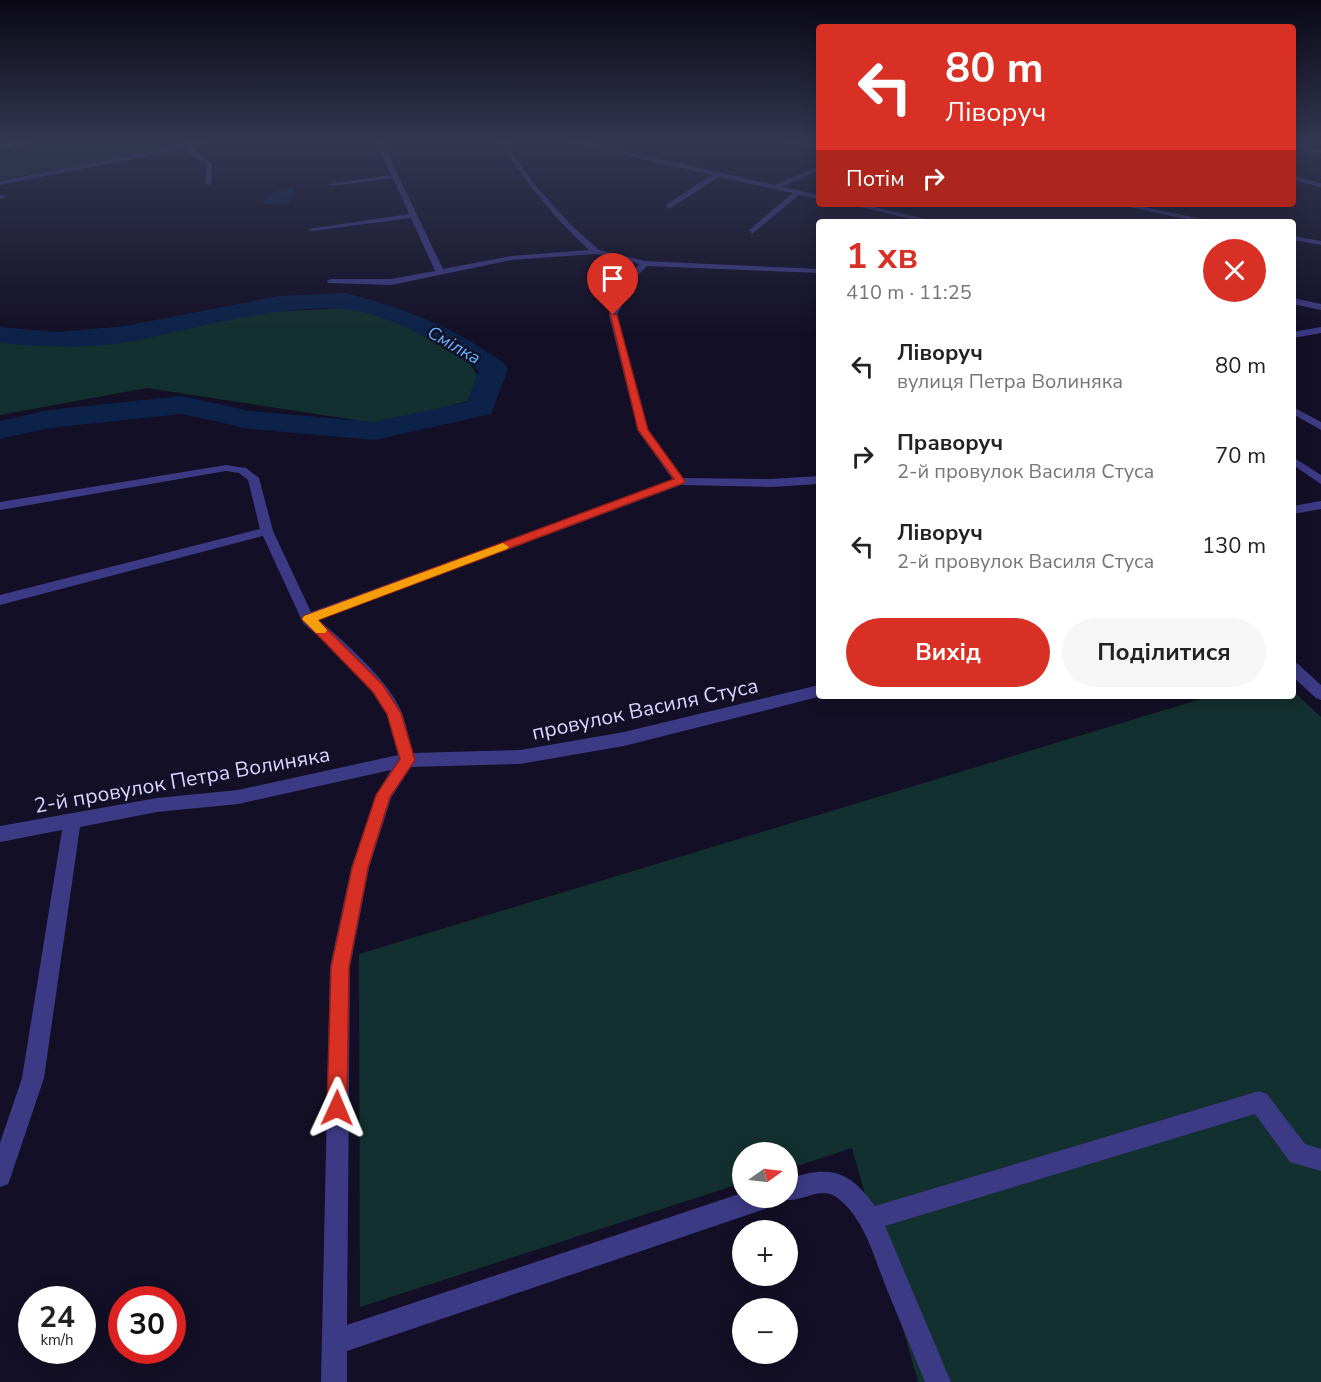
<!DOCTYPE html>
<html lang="uk">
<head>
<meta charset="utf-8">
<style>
	:root { --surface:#fff; --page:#f6f6f6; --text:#222; --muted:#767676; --accent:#d93025 }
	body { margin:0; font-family:"Nunito Sans",sans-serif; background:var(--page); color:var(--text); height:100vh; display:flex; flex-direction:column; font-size:22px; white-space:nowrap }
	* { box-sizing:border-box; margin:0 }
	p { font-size:20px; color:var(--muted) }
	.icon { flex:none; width:33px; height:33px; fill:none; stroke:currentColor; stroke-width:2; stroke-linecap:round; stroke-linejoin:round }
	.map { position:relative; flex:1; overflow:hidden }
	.side { position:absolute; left:816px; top:219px; width:480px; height:480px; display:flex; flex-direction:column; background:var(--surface); border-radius:6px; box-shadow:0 3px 15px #0003 }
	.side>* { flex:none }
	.guide { position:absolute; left:816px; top:24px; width:480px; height:183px; border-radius:6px; box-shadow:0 3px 15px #0003; background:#d93025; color:#fff; overflow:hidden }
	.needle { width:39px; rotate:76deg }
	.fabs { position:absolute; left:732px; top:1142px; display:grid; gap:12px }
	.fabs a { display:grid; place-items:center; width:66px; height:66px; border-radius:50%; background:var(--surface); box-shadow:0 3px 15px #0003; font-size:30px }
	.speed { position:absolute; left:18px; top:1286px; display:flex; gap:12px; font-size:30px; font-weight:700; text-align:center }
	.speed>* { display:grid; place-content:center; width:78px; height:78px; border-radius:50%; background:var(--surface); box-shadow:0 3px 15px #0003; line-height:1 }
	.speed small { font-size:15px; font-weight:400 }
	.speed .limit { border:9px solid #d22; background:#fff; color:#111 }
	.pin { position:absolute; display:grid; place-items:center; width:51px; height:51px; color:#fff; margin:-62px -26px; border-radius:50% 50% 50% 0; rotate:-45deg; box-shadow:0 0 6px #0007 }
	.pin .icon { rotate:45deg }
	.me { position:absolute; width:66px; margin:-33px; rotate:1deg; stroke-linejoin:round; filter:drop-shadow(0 0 4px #0008) }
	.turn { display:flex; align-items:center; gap:21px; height:126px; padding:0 30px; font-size:27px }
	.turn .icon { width:78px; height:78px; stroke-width:2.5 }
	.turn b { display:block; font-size:42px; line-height:51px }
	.then { display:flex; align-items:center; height:57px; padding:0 30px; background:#0003; gap:12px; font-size:22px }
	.round { display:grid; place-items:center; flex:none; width:63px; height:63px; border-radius:32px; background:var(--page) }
	.headline { display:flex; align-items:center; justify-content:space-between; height:102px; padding:0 30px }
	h1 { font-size:36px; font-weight:700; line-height:45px; color:var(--accent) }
	.action { display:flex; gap:12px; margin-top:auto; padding:12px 30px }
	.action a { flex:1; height:69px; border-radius:36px; background:var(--accent); color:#fff; font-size:24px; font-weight:700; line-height:69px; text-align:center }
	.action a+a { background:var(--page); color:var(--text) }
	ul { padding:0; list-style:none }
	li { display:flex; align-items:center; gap:18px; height:90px; padding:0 30px }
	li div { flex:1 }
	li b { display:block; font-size:22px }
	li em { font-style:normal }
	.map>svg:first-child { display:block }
	.green { fill:#12302f }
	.water { fill:#0c2248 }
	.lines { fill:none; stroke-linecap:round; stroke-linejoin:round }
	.river { fill:#0c2248; fill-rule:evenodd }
	.minor { fill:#3d3a85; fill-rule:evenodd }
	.rail-casing { stroke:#00e5ff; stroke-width:3 }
	.rail { stroke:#130f26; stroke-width:2; stroke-dasharray:6; stroke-linecap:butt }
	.route { fill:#d93025; stroke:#8d1f18; stroke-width:1.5 }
	.slow { fill:#f59e0b }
	.labels { text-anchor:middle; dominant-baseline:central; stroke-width:4.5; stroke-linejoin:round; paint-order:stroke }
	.far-water-label { font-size:18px; font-style:italic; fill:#62b6ff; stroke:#130f26 }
	.street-label { font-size:21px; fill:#d9d4ff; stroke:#130f26 }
</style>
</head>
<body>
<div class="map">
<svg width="1321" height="1382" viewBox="0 0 1321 1382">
	<rect width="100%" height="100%" fill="#130f26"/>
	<!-- green -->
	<path class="green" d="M 67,142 L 196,142 L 0,180 L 0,153 Z
		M 366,307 L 454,339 L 490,395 L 381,424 L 147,388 L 0,415 L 0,338 L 73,346 L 229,314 Z
		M 1293,691 L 1321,717 L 1321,1382 L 918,1382 L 852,1148 L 788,1169 L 788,1152 L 742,1152 L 742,1183 L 360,1307 L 359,954 L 1211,696 L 1293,696 Z"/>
	<!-- water -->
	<path class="water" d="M 295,188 L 289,204 L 261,205 L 275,191 Z"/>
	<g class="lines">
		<!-- river -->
		<path class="river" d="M 345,293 C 408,309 451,326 504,363 L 508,369 L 491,414 L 374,440 L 250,429 L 182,414 L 49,428 L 0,439 L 0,421 L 49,410 L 182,396 L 250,411 L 374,422 L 467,402 L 479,371 C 443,345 389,313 344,309 C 279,303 193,330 127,342 C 85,349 43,347 0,343 L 0,327 L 57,332 L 125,326 L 279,296 Z"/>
		<!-- minor -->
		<path class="minor" d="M 198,142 L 212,142 L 191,147 L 212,164 L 211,185 L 206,184 L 206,165 L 184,149 L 0,185 L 0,181 Z
			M 376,142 L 382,142 L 443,269 L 511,256 L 589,250 C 554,218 526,182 499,142 L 505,142 L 532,182 L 571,225 L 599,250 L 645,261 L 819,269 L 819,273 L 647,266 L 636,277 L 617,315 L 648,431 L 683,478 L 771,479 L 819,476 L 819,484 L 771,487 L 681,485 L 319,620 C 345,643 389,680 402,713 C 407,726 409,740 413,753 L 520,750 L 624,732 L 819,685 L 819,696 L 822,696 L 624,746 L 520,764 L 411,767 L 391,798 L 369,868 L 350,967 L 347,1325 L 742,1193 L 742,1197 L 777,1197 L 773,1205 L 765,1209 L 347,1351 L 347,1382 L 321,1382 L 330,967 L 351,868 L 376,795 L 391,770 L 238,804 L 157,812 L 80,827 L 44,1078 L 11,1176 L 8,1184 L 0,1187 L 0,1143 L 22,1078 L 62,830 L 0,842 L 0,826 L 157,798 L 238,790 L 398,755 L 387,715 L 373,693 L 334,650 L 303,623 L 263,536 L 0,605 L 0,595 L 260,529 L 248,480 L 239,473 L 226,471 L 0,510 L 0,502 L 226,465 L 246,468 L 259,478 L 273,531 L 311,612 L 673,480 L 638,431 L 609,315 L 628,276 L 639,264 L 596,254 L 511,260 L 391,285 L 328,283 L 327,281 L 331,279 L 391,279 L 435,271 L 411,218 L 312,231 L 308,229 L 409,214 L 393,178 L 331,186 L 328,184 L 391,175 Z
			M 569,142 L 582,142 L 775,185 L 819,166 L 819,170 L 782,187 L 819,195 L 819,199 L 799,195 L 752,234 L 749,230 L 793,193 L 719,177 L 669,209 L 666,205 L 712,175 Z
			M 788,142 L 819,146 L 819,150 L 791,144 Z
			M 1293,144 L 1321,150 L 1321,154 L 1293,148 Z
			M 1293,176 L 1321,183 L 1321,187 L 1293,180 Z
			M 0,195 L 5,196 L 6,197 L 0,199 Z
			M 848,204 L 862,204 L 938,222 L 924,222 Z
			M 1114,204 L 1129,204 L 1216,222 L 1201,222 Z
			M 1293,236 L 1321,241 L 1321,245 L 1293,240 Z
			M 1293,298 L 1321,304 L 1321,310 L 1293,304 Z
			M 1321,327 L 1321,333 L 1293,338 L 1293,332 Z
			M 1293,407 L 1321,422 L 1321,430 L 1293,414 Z
			M 1293,457 L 1321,475 L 1321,484 L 1293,465 Z
			M 1321,501 L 1321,509 L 1293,514 L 1293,506 Z
			M 1293,662 L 1298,664 L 1321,685 L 1321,700 L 1316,698 L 1293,677 Z
			M 1259,1091 L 1267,1094 L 1305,1144 L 1321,1149 L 1321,1171 L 1290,1162 L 1255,1114 L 885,1226 L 951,1382 L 925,1382 C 913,1352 900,1322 888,1292 C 875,1261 865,1217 836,1197 C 818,1184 796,1208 779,1197 L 788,1197 L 788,1179 C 829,1165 849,1170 875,1206 Z"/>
		<!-- rail casing -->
		<g class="rail-casing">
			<path id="rail" d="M 0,147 L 26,142"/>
		</g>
		<!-- rail -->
		<use href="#rail" class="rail"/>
	</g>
	<!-- sky -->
	<linearGradient id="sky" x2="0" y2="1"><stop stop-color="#0a0815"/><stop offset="0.42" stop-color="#333752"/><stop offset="1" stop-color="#333752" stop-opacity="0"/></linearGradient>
	<rect width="1321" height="336" fill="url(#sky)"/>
	<!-- route -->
	<path class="route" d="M 610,313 L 617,315 L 648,430 L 685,481 L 684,483 L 318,620 L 383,685 L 401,713 L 415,760 L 390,797 L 368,868 L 349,967 L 347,1108 L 344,1115 L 337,1118 L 330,1115 L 327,1108 L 331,967 L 352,868 L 376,795 L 400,759 L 387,714 L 373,692 L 302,619 L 304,616 L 674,479 L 638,430 Z"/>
	<!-- slow -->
	<path class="slow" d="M 503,543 L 509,547 L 507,549 L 318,620 L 327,630 L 325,633 L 316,633 L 302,619 L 304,616 Z"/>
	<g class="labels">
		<!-- far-water labels -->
		<g class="far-water-label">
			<text transform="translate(454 345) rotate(30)">Смілка</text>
		</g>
		<!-- street labels -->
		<g class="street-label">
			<text transform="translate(645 709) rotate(-12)">провулок Василя Стуса</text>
			<text transform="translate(182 780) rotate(-10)">2-й провулок Петра Волиняка</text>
		</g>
	</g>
</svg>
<div class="fabs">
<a><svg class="needle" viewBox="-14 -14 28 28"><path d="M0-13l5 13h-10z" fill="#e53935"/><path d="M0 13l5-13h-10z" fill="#767676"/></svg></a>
<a>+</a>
<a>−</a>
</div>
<div class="speed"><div>24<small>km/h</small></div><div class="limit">30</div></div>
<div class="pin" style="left:613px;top:315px;background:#d93025"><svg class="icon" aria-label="arrive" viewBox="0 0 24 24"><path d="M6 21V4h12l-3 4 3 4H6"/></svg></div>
<svg class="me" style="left:337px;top:1108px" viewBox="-20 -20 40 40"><path d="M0-17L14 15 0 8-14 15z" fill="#d93025" stroke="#fff" stroke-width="4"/></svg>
<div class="guide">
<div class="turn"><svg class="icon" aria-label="left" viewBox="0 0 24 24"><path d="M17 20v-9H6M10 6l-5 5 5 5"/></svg><div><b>80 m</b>Ліворуч</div></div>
<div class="then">Потім<svg class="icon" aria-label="right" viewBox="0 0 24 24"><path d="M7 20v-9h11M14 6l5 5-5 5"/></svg></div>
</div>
<section class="side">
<div class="headline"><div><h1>1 хв</h1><p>410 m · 11:25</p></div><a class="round" style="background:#d93025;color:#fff"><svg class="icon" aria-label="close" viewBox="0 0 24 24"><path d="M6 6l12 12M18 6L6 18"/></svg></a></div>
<ul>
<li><svg class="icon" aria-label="left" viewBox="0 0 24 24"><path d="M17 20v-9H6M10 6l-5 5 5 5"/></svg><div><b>Ліворуч</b><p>вулиця Петра Волиняка</p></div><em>80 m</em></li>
<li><svg class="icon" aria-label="right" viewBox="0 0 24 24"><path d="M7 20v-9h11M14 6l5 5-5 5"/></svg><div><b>Праворуч</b><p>2-й провулок Василя Стуса</p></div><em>70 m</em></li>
<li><svg class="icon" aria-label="left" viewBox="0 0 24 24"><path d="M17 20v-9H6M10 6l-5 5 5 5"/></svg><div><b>Ліворуч</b><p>2-й провулок Василя Стуса</p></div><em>130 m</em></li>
</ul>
<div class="action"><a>Вихід</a><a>Поділитися</a></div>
</section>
</div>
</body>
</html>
